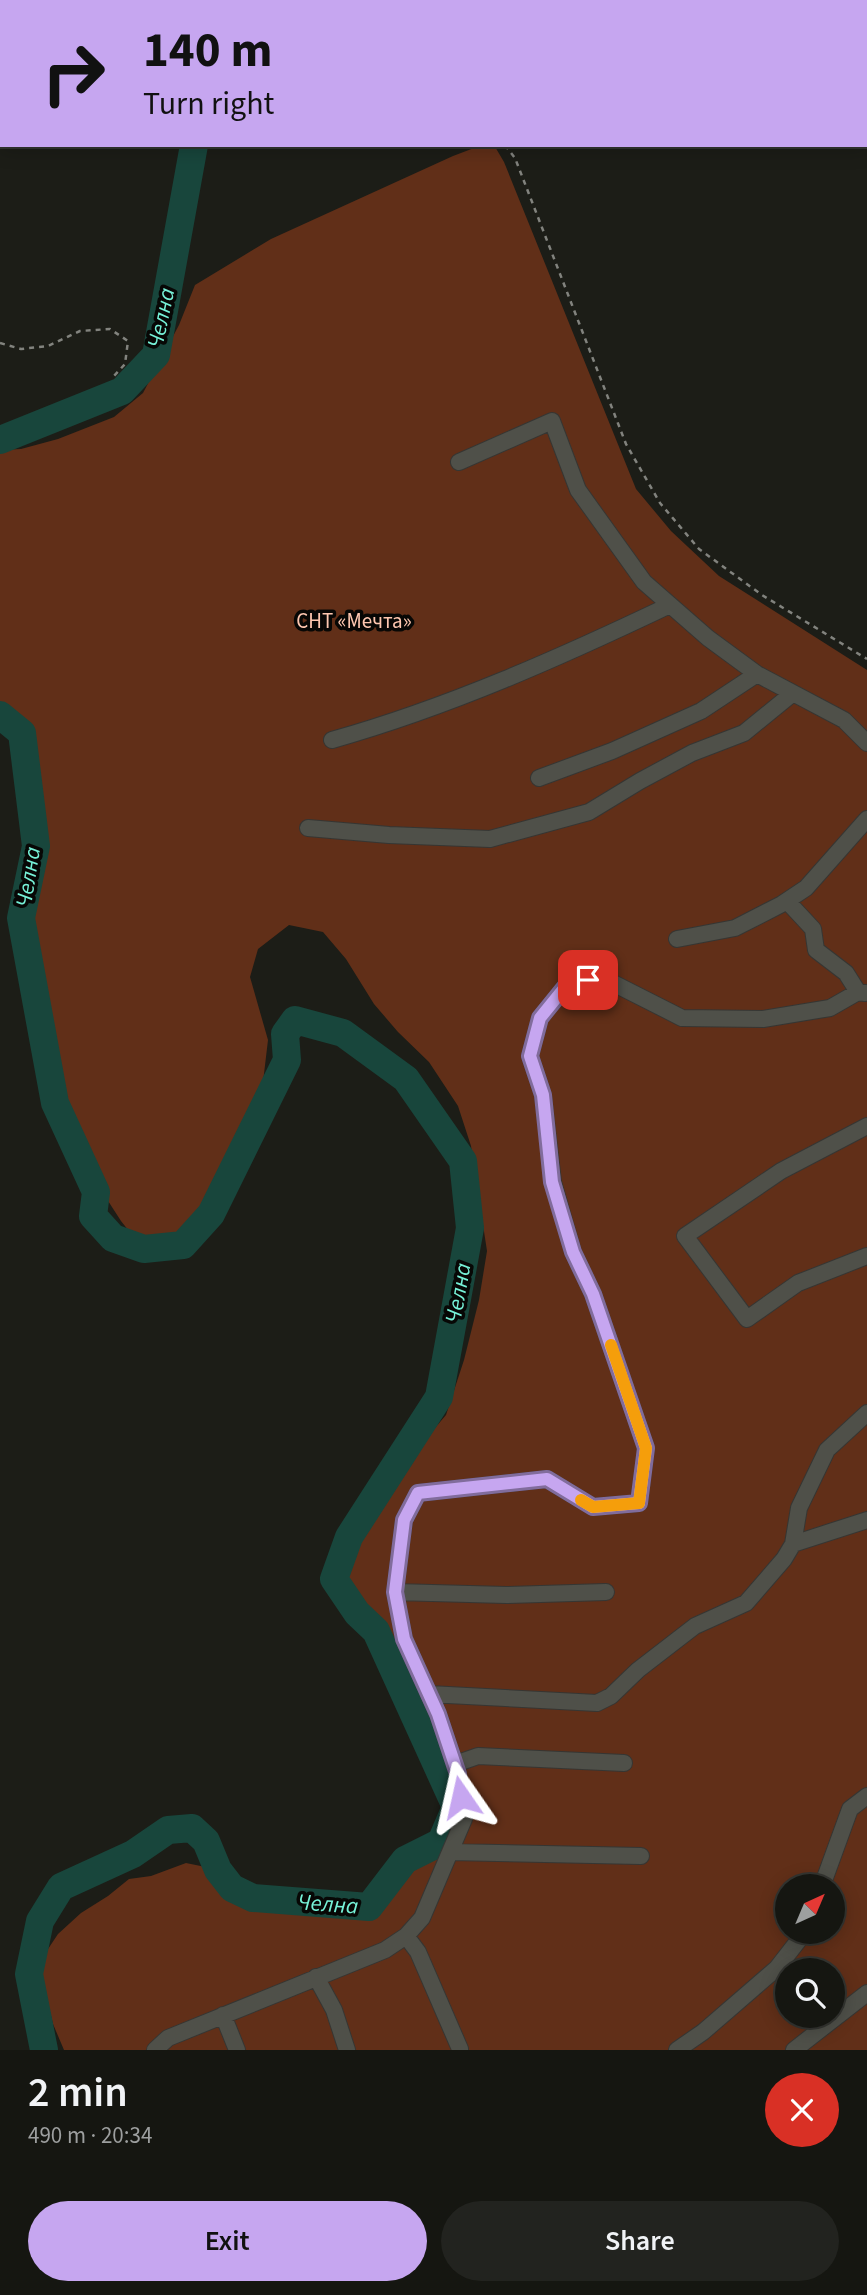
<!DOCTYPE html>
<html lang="en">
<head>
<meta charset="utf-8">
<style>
	:root { --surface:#151611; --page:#22231f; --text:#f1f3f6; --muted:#9d9f9f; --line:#343531; --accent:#c6a6f0 }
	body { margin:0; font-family:"Source Sans 3",sans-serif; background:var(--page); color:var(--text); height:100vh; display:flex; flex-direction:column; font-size:26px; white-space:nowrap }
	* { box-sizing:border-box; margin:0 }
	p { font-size:23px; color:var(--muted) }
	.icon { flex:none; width:38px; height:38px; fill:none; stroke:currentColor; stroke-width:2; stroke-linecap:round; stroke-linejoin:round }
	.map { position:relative; height:2050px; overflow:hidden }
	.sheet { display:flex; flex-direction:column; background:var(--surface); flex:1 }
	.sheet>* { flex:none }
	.banner { position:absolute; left:0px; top:0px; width:868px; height:147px; box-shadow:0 4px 18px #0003,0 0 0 2px var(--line); background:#c6a6f0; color:#111; overflow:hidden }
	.needle { width:46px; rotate:44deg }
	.controls { position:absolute; left:775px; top:1874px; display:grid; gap:14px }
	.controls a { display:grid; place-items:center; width:70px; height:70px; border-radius:50%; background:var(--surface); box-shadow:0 4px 18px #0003,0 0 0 2px var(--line); font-size:35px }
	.pin { position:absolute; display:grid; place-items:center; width:60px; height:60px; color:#fff; margin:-30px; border-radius:14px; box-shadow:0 4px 10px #0006 }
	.me { position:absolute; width:77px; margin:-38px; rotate:349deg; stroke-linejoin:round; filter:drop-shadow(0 0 5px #0008) }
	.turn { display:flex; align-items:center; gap:24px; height:147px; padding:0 28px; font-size:32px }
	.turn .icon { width:91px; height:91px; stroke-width:2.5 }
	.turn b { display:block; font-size:49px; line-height:60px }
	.round { display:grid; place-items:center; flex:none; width:74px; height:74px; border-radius:37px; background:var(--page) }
	.head { display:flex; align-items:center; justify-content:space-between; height:119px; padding:0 28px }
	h1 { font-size:42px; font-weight:600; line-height:52px }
	.button { display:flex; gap:14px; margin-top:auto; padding:14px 28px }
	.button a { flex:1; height:80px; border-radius:42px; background:var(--accent); color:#111; font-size:28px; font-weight:600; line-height:80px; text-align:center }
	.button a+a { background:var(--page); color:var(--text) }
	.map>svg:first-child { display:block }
	.green { fill:#612f18; fill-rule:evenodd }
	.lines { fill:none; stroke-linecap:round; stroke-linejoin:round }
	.river { stroke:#18463c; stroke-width:28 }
	.minor-casing { stroke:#363633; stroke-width:18 }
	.path { stroke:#82837e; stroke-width:2.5; stroke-dasharray:5 5; stroke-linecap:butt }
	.minor { stroke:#4f5049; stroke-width:16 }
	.route-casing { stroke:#816c9c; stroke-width:18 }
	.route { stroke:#c6a6f0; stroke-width:12 }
	.slow { stroke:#f59e0b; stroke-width:12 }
	.labels { text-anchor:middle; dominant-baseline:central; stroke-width:7; stroke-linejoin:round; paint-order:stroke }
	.park-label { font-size:21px; fill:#fec7b0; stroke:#070705 }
	.water-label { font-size:23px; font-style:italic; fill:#76f1d7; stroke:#070705 }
</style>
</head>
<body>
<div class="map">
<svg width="867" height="2050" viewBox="0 0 867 2050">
	<rect width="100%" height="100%" fill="#1c1d17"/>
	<!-- green -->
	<path class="green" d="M 482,145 L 494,145 L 504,162 L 636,489 L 671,531 L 719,576 L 867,670 L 867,2050 L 64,2050 L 53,2024 L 41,1975 L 44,1955 L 58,1934 L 81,1913 L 108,1896 L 129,1879 L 151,1876 L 186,1863 L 225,1871 L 258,1893 L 316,1904 L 359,1900 L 402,1882 L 437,1843 L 446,1822 L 447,1794 L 427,1748 L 377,1655 L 340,1573 L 342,1555 L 358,1524 L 405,1463 L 446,1415 L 464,1360 L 479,1300 L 487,1251 L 471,1146 L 458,1106 L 429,1062 L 398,1032 L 374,1004 L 346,959 L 323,932 L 289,925 L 258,949 L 250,977 L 268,1040 L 256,1141 L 246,1163 L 224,1194 L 204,1232 L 193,1243 L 171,1252 L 140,1245 L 121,1221 L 92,1176 L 58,1094 L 35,978 L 34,881 L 42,787 L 33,751 L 13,732 L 0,723 L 0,450 L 21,449 L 58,439 L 114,417 L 143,393 L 179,325 L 195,285 L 271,239 L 453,156 ZM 788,1886 L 833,1886 L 833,1932 L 788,1932 ZM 788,1970 L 833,1970 L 833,2016 L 788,2016 Z"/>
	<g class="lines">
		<!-- river -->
		<path class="river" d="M 116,0 L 117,2
			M 0,440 L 122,391 L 156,355 L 194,145
			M 0,715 L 22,733 L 36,846 L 21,918 L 55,1103 L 96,1192 L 93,1216 L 113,1238 L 144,1249 L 183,1245 L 211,1214 L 287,1060 L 285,1034 L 295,1020 L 343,1033 L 406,1079 L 463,1161 L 470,1228 L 439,1397 L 349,1537 L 334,1579 L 357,1613 L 376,1631 L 456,1807 L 441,1842 L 405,1860 L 369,1907 L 253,1898 L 232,1888 L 218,1870 L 206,1841 L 192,1828 L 168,1830 L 133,1854 L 61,1887 L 40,1921 L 29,1974 L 44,2050"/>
		<!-- minor casing -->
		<g class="minor-casing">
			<path id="minor" d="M 459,462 L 552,421 L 578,490 L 644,582 L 708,638 L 757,674 L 844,720 L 867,743
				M 332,740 C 449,707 561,657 670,605
				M 539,778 L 612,751 L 701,711 L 757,674
				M 308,828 L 389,835 L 490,839 L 589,812 L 640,781 L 692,753 L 744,733 L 793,693
				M 787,901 L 813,929 L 816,950 L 846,973 L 858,992 L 865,993
				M 677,939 L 735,928 L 782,904 L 806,888 L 867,819
				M 867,1126 L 781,1171 L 685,1236 L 747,1319 L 798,1283 L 867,1256
				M 793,1544 L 867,1520
				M 395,1592 L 506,1595 L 606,1592
				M 429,1694 L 597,1703 L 611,1696 L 638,1670 L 695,1626 L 746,1603 L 784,1559 L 793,1544 L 799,1508 L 827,1450 L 867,1413
				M 455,1764 L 478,1756 L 624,1763
				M 450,1852 L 641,1856
				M 822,1886 L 850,1809 L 867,1796
				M 406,1936 L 418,1952 L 460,2049
				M 316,1977 L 334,2010 L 347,2050
				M 223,2015 L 237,2050
				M 155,2050 L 168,2038 L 385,1950 L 406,1936 L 422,1918 L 464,1819 L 458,1774 L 438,1714 L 404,1639 L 395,1592 L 404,1520 L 418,1493 L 547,1479 L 593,1507 L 639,1503 L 646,1448 L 593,1294 L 573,1252 L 553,1182 L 543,1095 L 530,1056 L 540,1018 L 570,981 L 607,980 L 682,1018 L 763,1019 L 830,1008 L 858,992
				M 677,2050 L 703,2032 L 777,1968 L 805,1932
				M 794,2050 L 867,1993"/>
		</g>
		<!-- path -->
		<path class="path" d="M 376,0 L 377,2
			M 505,145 L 515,158 L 626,444 L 660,503 L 699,549 L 762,595 L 867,659
			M 0,343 L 21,349 L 48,346 L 80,331 L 110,329 L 128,341 L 125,364 L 113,377"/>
		<!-- minor -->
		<use href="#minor" class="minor"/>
	</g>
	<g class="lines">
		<!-- route casing -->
		<g class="route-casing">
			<path id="route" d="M 461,1797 L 458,1774 L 438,1714 L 404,1639 L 395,1592 L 404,1520 L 418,1493 L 547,1479 L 593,1507 L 639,1503 L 646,1448 L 593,1294 L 573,1252 L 552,1182 L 543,1095 L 530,1056 L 540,1018 L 570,981 L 588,980"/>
		</g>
		<!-- route -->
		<use href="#route" class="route"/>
		<!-- slow -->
		<path class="slow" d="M 581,1500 L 593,1507 L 639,1503 L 646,1448 L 611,1345"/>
	</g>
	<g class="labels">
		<!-- park labels -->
		<g class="park-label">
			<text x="354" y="621">СНТ «Мечта»</text>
		</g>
		<!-- water labels -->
		<g class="water-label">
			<text transform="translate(161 318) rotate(-78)">Челна</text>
			<text transform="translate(28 877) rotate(-81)">Челна</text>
			<text transform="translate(458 1293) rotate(-80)">Челна</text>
			<text transform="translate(328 1904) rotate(4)">Челна</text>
		</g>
	</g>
</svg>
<div class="controls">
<a><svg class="needle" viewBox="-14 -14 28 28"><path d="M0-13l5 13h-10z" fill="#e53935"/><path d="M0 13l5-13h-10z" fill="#9d9f9f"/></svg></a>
<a><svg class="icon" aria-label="search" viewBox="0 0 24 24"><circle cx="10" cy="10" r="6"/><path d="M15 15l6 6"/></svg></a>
</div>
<div class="pin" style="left:588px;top:980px;background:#d93025"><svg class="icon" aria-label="arrive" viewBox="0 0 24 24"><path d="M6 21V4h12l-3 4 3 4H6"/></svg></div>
<svg class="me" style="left:461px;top:1797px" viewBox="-20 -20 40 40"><path d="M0-17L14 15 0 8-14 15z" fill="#c6a6f0" stroke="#fff" stroke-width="4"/></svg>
<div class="banner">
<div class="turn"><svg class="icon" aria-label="right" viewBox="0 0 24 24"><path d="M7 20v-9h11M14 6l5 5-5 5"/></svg><div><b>140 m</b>Turn right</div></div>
</div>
</div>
<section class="sheet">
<div class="head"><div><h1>2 min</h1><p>490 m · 20:34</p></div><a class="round" style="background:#d93025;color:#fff"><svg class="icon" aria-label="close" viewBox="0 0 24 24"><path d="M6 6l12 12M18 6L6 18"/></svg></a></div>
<div class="button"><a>Exit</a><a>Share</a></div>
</section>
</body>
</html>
